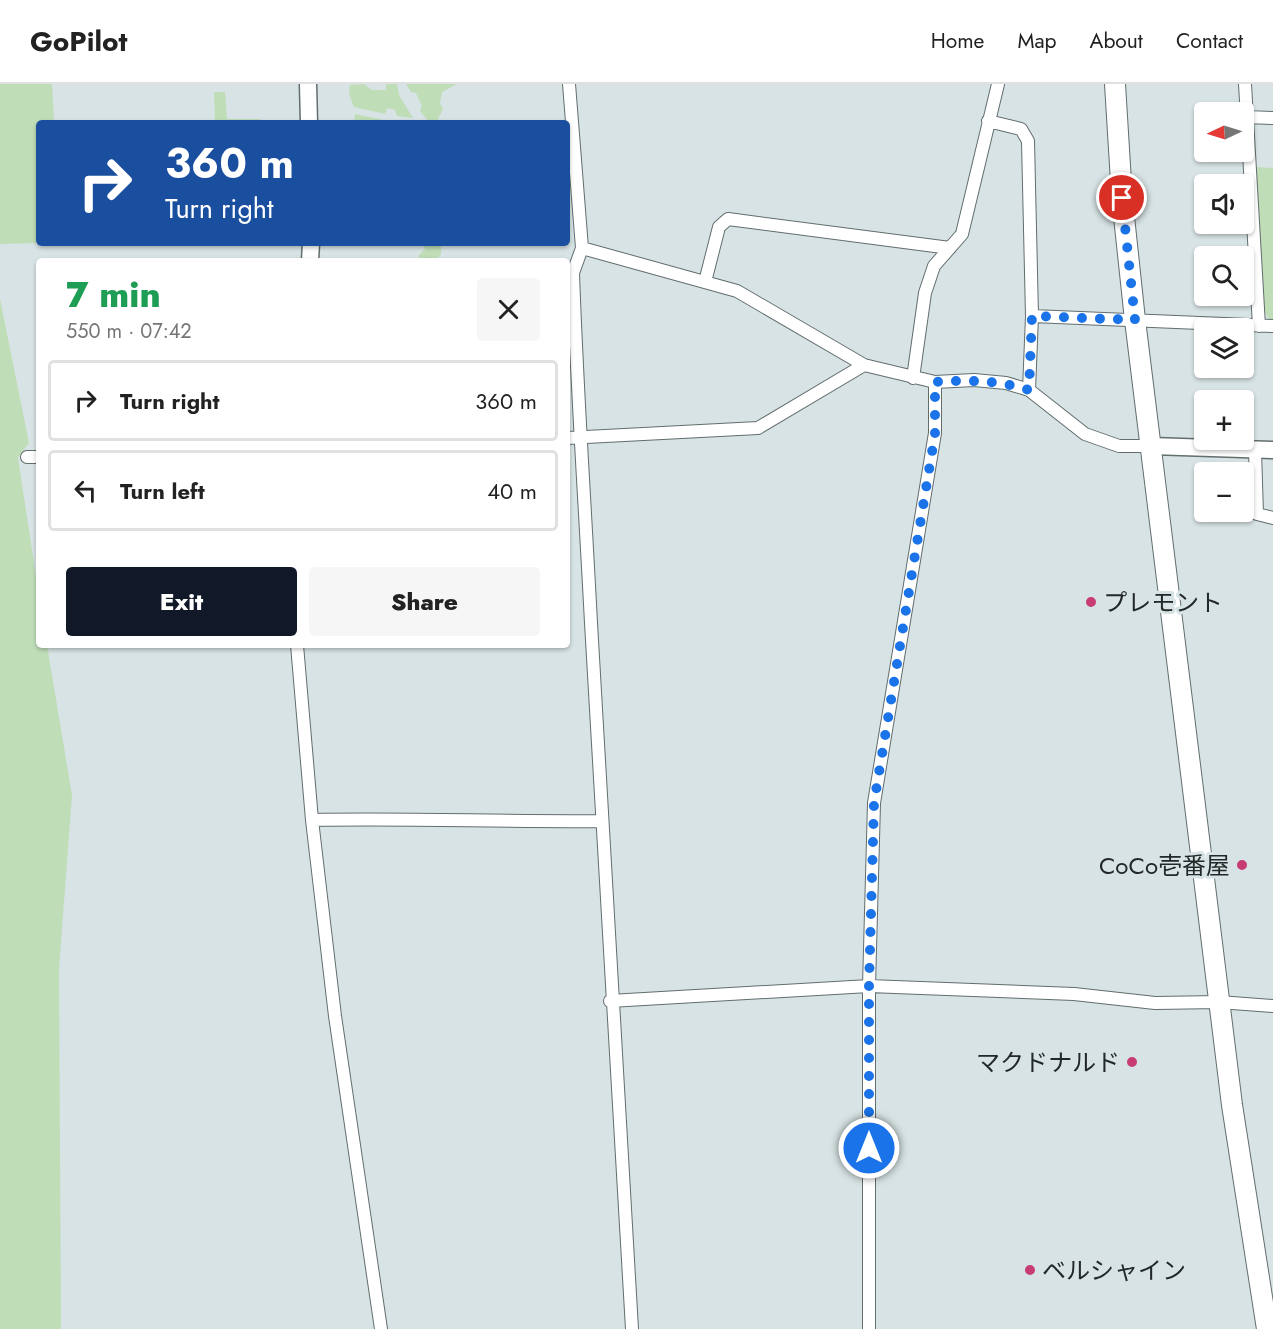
<!DOCTYPE html>
<html lang="en">
<head>
<meta charset="utf-8">
<style>
	:root { --surface:#fff; --page:#f6f6f6; --text:#222; --muted:#767676; --line:#e0e0e0; --accent:#111827 }
	body { margin:0; font-family:Jost,"Noto Sans JP",sans-serif; background:var(--page); color:var(--text); height:100vh; display:flex; flex-direction:column; font-size:22px; white-space:nowrap }
	* { box-sizing:border-box; margin:0 }
	p { font-size:20px; color:var(--muted) }
	.icon { flex:none; width:33px; height:33px; fill:none; stroke:currentColor; stroke-width:2; stroke-linecap:round; stroke-linejoin:round }
	.map { position:relative; flex:1; overflow:hidden }
	.drawer { position:absolute; left:36px; top:174px; width:534px; height:390px; display:flex; flex-direction:column; background:var(--surface); border-radius:6px; box-shadow:0 2px 4px #0004 }
	.drawer>* { flex:none }
	.guide { position:absolute; left:36px; top:36px; width:534px; height:126px; border-radius:6px; box-shadow:0 2px 4px #0004; background:#1a4fa0; color:#fff; overflow:hidden }
	.needle { width:39px; rotate:266deg }
	.tools { position:absolute; left:1194px; top:18px; display:grid; gap:12px }
	.tools a { display:grid; place-items:center; width:60px; height:60px; border-radius:6px; background:var(--surface); box-shadow:0 2px 4px #0004; font-size:30px }
	.pin { position:absolute; display:grid; place-items:center; width:51px; height:51px; color:#fff; margin:-26px; border:3px solid #fff; border-radius:50%; box-shadow:0 2px 6px #0007 }
	.me { position:absolute; width:66px; margin:-33px; rotate:0deg; stroke-linejoin:round; filter:drop-shadow(0 0 4px #0008) }
	.turn { display:flex; align-items:center; gap:21px; height:126px; padding:0 30px; font-size:27px }
	.turn .icon { width:78px; height:78px; stroke-width:2.5 }
	.turn b { display:block; font-size:42px; line-height:51px }
	.round { display:grid; place-items:center; flex:none; width:63px; height:63px; border-radius:6px; background:var(--page) }
	.overview { display:flex; align-items:center; justify-content:space-between; height:102px; padding:0 30px }
	h1 { font-size:36px; font-weight:800; line-height:45px; color:#1e9e55 }
	.action { display:flex; gap:12px; margin-top:auto; padding:12px 30px }
	.action a { flex:1; height:69px; border-radius:6px; background:var(--accent); color:#fff; font-size:24px; font-weight:800; line-height:69px; text-align:center }
	.action a+a { background:var(--page); color:var(--text) }
	ul { padding:0; list-style:none }
	li { display:flex; align-items:center; gap:18px; height:81px; margin:0 12px 9px; padding:0 18px; border:3px solid var(--line); border-radius:6px }
	li div { flex:1 }
	li b { display:block; font-size:22px }
	li em { font-style:normal }
	header { display:flex; align-items:center; gap:36px; box-sizing:border-box; height:84px; padding:0 30px; background:var(--surface); border-bottom:2px solid var(--line) }
	header strong { font-size:28px }
	nav { display:flex; gap:33px; margin-inline-start:auto; font-size:21px }
	.map>svg:first-child { display:block }
	.green { fill:#bfdeb8 }
	.lines { fill:none; stroke-linecap:round; stroke-linejoin:round }
	.street-casing { stroke:#626d6e; stroke-width:14 }
	.secondary-casing { stroke:#626d6e; stroke-width:19 }
	.primary-casing { stroke:#626d6e; stroke-width:22 }
	.street { stroke:#fff; stroke-width:12 }
	.secondary { stroke:#fff; stroke-width:16 }
	.primary { stroke:#fff; stroke-width:20 }
	.route { stroke:#1a73e8; stroke-width:10; stroke-dasharray:0 18 }
	.poi-dot { fill:#c73c72; stroke:#d7e3e4; stroke-width:2 }
	.labels { text-anchor:middle; dominant-baseline:central; stroke-width:6; stroke-linejoin:round; paint-order:stroke }
	.poi-label { font-size:24px; fill:#222727; stroke:#d7e3e4; text-anchor:start }
</style>
</head>
<body>
<header>
<strong>GoPilot</strong>
<nav><a>Home</a><a>Map</a><a>About</a><a>Contact</a></nav>
</header>
<div class="map">
<svg width="1273" height="1245" viewBox="0 0 1273 1245">
	<rect width="100%" height="100%" fill="#d7e3e4"/>
	<!-- green -->
	<path class="green" d="M 0,0 L 52,0 L 54,39 L 39,39 L 39,159 L 0,160 Z
		M 364,0 L 372,6 L 386,6 L 386,0 L 397,0 L 399,11 L 413,34 L 397,32 L 395,26 L 387,24 L 385,30 L 354,23 L 349,10 L 350,1 Z
		M 406,0 L 457,0 L 442,8 L 440,19 L 443,25 L 436,39 L 429,38 L 420,27 L 422,22 L 416,9 L 411,8 Z
		M 214,8 L 225,8 L 227,35 L 260,35 L 260,39 L 215,39 Z
		M 355,30 L 398,39 L 354,39 Z
		M 1256,83 L 1273,84 L 1273,235 L 1269,235 L 1264,226 Z
		M 422,159 L 441,159 L 441,170 L 436,177 L 419,176 L 419,171 L 425,165 Z
		M 0,215 L 29,359 L 18,374 L 39,512 L 39,561 L 47,561 L 72,711 L 59,885 L 61,1245 L 0,1245 Z"/>
	<g class="lines">
		<!-- street casing -->
		<g class="street-casing">
			<path id="street" d="M 569,0 L 582,164 L 737,207 L 864,281 L 935,298 L 974,296 L 1006,299 L 1029,306 L 1085,350 L 1119,362 L 1151,362
				M 1245,0 L 1259,242
				M 1247,33 L 1273,34
				M 988,37 L 1021,45 L 1028,57 L 1032,232 L 1029,306
				M 582,164 L 573,189 C 577,306 585,422 591,539 C 603,775 618,1010 632,1245
				M 705,198 L 719,143 L 728,135 L 950,164
				M 1032,232 L 1273,242
				M 913,294 L 925,209 L 934,182 L 962,150 L 998,0
				M 567,354 L 758,344 L 864,281
				M 1255,367 L 1257,430 L 1273,434
				M 27,373 L 39,373
				M 297,561 L 312,736 L 335,932 L 381,1245
				M 312,736 C 408,734 504,738 600,737
				M 610,917 L 869,902 L 1074,910 L 1155,919 L 1219,918 L 1273,922
				M 869,1245 L 869,902 L 874,719 L 935,349 L 935,298"/>
		</g>
		<!-- secondary casing -->
		<g class="secondary-casing">
			<path id="secondary" d="M 308,0 L 309,39
				M 310,177 L 311,159
				M 1151,362 L 1273,366"/>
		</g>
		<!-- primary casing -->
		<g class="primary-casing">
			<path id="primary" d="M 1115,0 L 1122,114 L 1135,236 L 1232,1021 L 1267,1245"/>
		</g>
		<!-- street -->
		<use href="#street" class="street"/>
		<!-- secondary -->
		<use href="#secondary" class="secondary"/>
		<!-- primary -->
		<use href="#primary" class="primary"/>
	</g>
	<g class="lines">
		<!-- route -->
		<path class="route" d="M 869,1064 L 869,902 L 874,719 L 935,350 L 935,298 C 968,296 997,296 1029,306 L 1032,232 L 1135,236 L 1122,114"/>
	</g>
	<!-- markers -->
	<g class="poi-dot">
		<circle cx="1091" cy="518" r="6"/>
		<circle cx="1242" cy="781" r="6"/>
		<circle cx="1132" cy="978" r="6"/>
		<circle cx="1030" cy="1186" r="6"/>
	</g>
	<g class="labels">
		<!-- poi labels -->
		<g class="poi-label">
			<text x="1103" y="518">プレモント</text>
			<text x="1230" y="781" text-anchor="end">CoCo壱番屋</text>
			<text x="1120" y="978" text-anchor="end">マクドナルド</text>
			<text x="1042" y="1186">ベルシャイン</text>
		</g>
	</g>
</svg>
<div class="tools">
<a><svg class="needle" viewBox="-14 -14 28 28"><path d="M0-13l5 13h-10z" fill="#e53935"/><path d="M0 13l5-13h-10z" fill="#767676"/></svg></a>
<a><svg class="icon" aria-label="sound" viewBox="0 0 24 24"><path d="M4 9h4l5-4v14l-5-4H4zM17 9q2 3 0 6"/></svg></a>
<a><svg class="icon" aria-label="search" viewBox="0 0 24 24"><circle cx="10" cy="10" r="6"/><path d="M15 15l6 6"/></svg></a>
<a><svg class="icon" aria-label="layers" viewBox="0 0 24 24"><path d="M12 4l9 5-9 5-9-5zM3 14l9 5 9-5"/></svg></a>
<a>+</a>
<a>−</a>
</div>
<div class="pin" style="left:1122px;top:114px;background:#d93025"><svg class="icon" aria-label="arrive" viewBox="0 0 24 24"><path d="M6 21V4h12l-3 4 3 4H6"/></svg></div>
<svg class="me" style="left:869px;top:1064px" viewBox="-20 -20 40 40"><circle r="17" fill="#1a73e8" stroke="#fff" stroke-width="3"/><path d="M0-11L8 9 0 5-8 9z" fill="#fff"/></svg>
<div class="guide">
<div class="turn"><svg class="icon" aria-label="right" viewBox="0 0 24 24"><path d="M7 20v-9h11M14 6l5 5-5 5"/></svg><div><b>360 m</b>Turn right</div></div>
</div>
<section class="drawer">
<div class="overview"><div><h1>7 min</h1><p>550 m · 07:42</p></div><a class="round"><svg class="icon" aria-label="close" viewBox="0 0 24 24"><path d="M6 6l12 12M18 6L6 18"/></svg></a></div>
<ul>
<li><svg class="icon" aria-label="right" viewBox="0 0 24 24"><path d="M7 20v-9h11M14 6l5 5-5 5"/></svg><div><b>Turn right</b></div><em>360 m</em></li>
<li><svg class="icon" aria-label="left" viewBox="0 0 24 24"><path d="M17 20v-9H6M10 6l-5 5 5 5"/></svg><div><b>Turn left</b></div><em>40 m</em></li>
</ul>
<div class="action"><a>Exit</a><a>Share</a></div>
</section>
</div>
</body>
</html>
